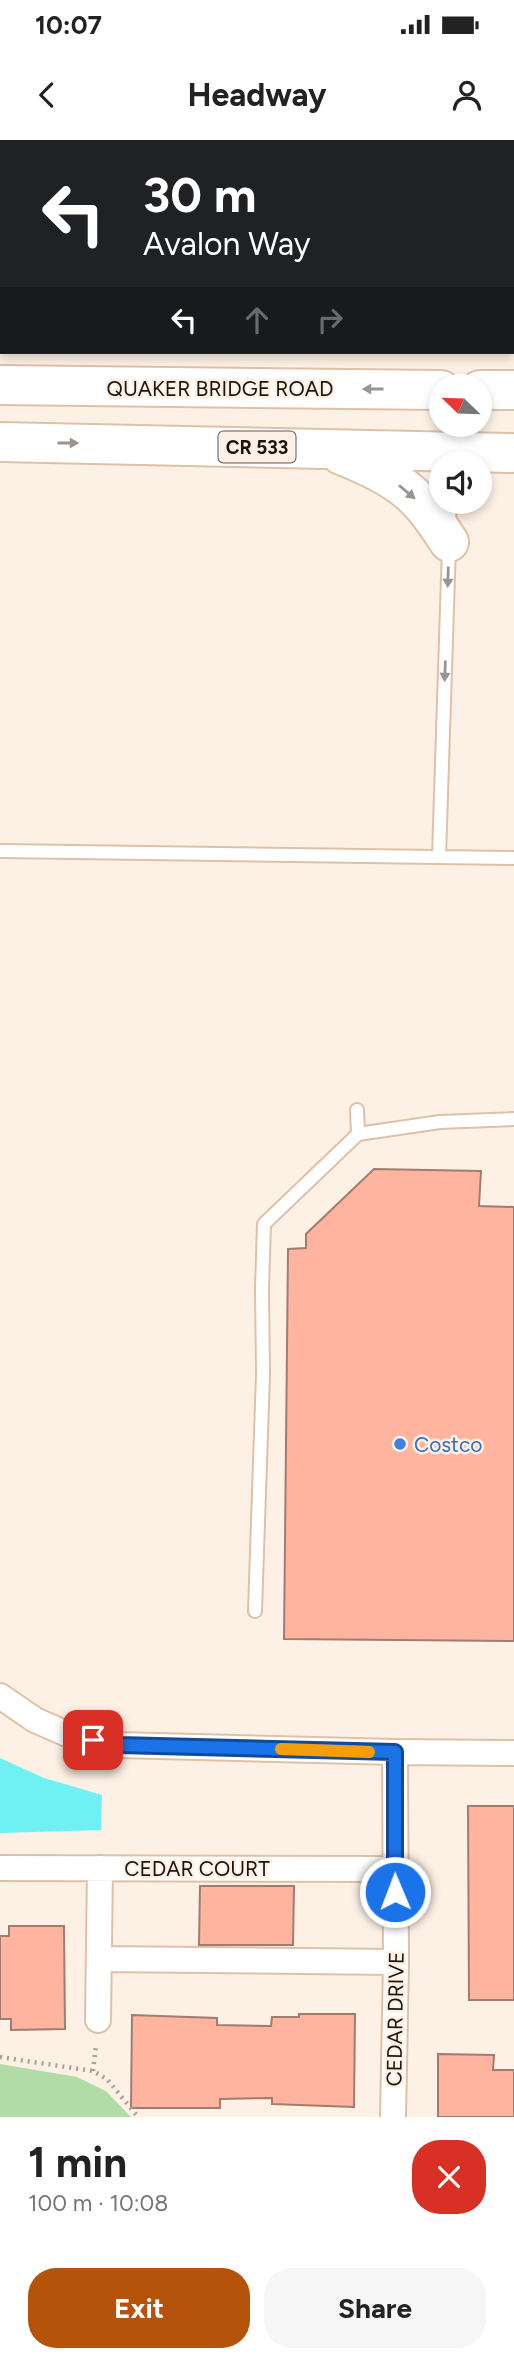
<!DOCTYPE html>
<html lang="en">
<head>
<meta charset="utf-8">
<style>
	:root { --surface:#fff; --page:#f6f6f6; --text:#222; --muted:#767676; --accent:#b45309 }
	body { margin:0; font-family:Figtree,sans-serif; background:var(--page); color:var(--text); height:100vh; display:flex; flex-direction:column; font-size:26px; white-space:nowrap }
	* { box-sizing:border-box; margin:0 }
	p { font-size:23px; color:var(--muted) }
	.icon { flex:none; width:38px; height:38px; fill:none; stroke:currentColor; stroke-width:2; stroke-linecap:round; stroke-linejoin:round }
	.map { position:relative; height:1977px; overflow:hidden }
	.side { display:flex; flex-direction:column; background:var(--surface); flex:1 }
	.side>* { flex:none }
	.guide { position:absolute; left:0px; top:0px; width:514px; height:214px; box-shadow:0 4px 10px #0003; background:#202124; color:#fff; overflow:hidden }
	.needle { width:46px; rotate:293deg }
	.tools { position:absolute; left:429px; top:234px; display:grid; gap:14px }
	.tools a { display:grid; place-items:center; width:63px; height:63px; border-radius:50%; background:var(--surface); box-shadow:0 4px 10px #0003; font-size:35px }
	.pin { position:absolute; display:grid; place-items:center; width:60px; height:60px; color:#fff; margin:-30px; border-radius:14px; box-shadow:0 4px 10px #0006 }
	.me { position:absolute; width:77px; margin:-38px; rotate:359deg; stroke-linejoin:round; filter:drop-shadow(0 0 5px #0008) }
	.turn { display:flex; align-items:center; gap:24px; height:147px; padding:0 28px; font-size:32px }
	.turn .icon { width:91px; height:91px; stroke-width:2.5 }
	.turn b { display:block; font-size:49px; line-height:60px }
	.lanes { display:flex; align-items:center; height:66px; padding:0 28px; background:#0003; justify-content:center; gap:35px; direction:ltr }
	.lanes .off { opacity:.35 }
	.round { display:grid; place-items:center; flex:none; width:74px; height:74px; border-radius:28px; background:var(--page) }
	.summary { display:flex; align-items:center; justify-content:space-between; height:119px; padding:0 28px }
	h1 { font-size:42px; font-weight:700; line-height:52px }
	.cta { display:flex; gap:14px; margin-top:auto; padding:14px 28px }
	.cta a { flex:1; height:80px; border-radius:28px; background:var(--accent); color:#fff; font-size:28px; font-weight:700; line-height:80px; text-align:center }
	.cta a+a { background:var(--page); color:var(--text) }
	.status { display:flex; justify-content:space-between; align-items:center; height:49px; padding:0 35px; background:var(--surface); direction:ltr }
	.status svg { height:19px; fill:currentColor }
	header { display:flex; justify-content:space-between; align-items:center; height:91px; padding:0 28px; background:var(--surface); font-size:32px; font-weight:700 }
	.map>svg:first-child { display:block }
	.green { fill:#b1dca6 }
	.water { fill:#6ff1f3 }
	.building { fill:#feb49e; stroke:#a07c71; stroke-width:2 }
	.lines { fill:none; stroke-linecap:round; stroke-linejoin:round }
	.lane-casing { stroke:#dfc1a8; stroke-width:16 }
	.street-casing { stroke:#dfc1a8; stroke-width:28 }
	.primary-casing { stroke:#dfc1a8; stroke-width:42 }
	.path { stroke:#aba096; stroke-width:4.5; stroke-dasharray:2 5; stroke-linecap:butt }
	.lane { stroke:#fff; stroke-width:12 }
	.street { stroke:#fff; stroke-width:24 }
	.primary { stroke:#fff; stroke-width:38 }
	.oneway { fill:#9a9591 }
	.route-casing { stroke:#114b97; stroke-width:18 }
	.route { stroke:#1a73e8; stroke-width:12 }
	.slow { stroke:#f59e0b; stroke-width:12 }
	.shop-dot { fill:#3f7fe0; stroke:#fdf1e6; stroke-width:2.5 }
	.labels { text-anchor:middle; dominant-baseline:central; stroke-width:5; stroke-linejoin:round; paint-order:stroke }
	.shield { fill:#fdf1e6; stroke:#61564d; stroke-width:2 }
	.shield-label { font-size:19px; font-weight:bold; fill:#1e140b }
	.street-label { font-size:21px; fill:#1e140b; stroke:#fdf1e6 }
	.shop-label { font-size:21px; fill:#366cbe; stroke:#fdf1e6; text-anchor:start }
</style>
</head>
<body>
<div class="status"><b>10:07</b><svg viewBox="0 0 49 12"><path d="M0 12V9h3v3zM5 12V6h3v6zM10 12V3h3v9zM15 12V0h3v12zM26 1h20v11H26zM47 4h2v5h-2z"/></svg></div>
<header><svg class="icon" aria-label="back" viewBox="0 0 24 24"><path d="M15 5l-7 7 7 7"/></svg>Headway<svg class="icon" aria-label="person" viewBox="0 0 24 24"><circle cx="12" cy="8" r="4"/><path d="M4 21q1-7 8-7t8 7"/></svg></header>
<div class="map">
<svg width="514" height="1977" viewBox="0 0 514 1977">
	<rect width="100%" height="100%" fill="#fdf1e6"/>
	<!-- green -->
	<path class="green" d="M 0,1924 L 77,1937 L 106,1951 L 131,1977 L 0,1977 Z"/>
	<!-- water -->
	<path class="water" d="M 0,1618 L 44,1638 L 102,1655 L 101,1690 L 0,1693 Z"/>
	<!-- building -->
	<path class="building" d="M 374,1029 L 481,1031 L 479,1066 L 514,1067 L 514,1501 L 284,1499 L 288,1109 L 306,1108 L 306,1094 Z
		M 468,1666 L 514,1666 L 514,1860 L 469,1860 Z
		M 200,1746 L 294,1746 L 293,1805 L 199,1805 Z
		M 9,1786 L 64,1786 L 65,1889 L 11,1890 L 11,1879 L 0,1879 L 0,1796 L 9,1796 Z
		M 299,1874 L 355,1874 L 354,1967 L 272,1964 L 272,1958 L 220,1959 L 220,1968 L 131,1968 L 132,1875 L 217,1878 L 217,1885 L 271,1886 L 272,1877 L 299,1877 Z
		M 438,1914 L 494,1915 L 493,1930 L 514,1930 L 514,1977 L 438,1977 Z"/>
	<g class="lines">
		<!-- lane casing -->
		<g class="lane-casing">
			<path id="lane" d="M 451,309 L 452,285
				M 449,384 L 450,362
				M 0,711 L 514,718
				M 439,717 L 449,406
				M 358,994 L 440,982 L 514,979
				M 255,1471 L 263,1234 L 262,1149 L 264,1084 L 358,994 L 357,970"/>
		</g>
		<!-- street casing -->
		<g class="street-casing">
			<path id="street" d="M 0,1556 L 35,1580 L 67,1594 L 118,1605 L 395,1612 L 514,1613
				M 0,1728 L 394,1729
				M 99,1819 L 396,1822
				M 98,1880 L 100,1728
				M 393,1977 L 396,1822 L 395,1612"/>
		</g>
		<!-- primary casing -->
		<g class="primary-casing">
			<path id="primary" d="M 0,245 L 441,250
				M 480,250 L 514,250
				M 0,302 L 514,313
				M 341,315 C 364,324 389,335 408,351 C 425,365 437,384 449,402"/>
		</g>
		<!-- path -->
		<path class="path" d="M 0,1917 L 93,1931 L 107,1939 L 138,1977
			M 93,1931 L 96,1905"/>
		<!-- lane -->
		<use href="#lane" class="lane"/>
		<!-- street -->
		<use href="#street" class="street"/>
		<!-- primary -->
		<use href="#primary" class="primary"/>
	</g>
	<!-- one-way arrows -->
	<defs><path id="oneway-solid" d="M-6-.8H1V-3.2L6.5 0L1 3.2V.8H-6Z" transform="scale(1.75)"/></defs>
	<g class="oneway">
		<use href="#oneway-solid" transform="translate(373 249) rotate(-180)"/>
		<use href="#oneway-solid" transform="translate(68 303)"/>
		<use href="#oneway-solid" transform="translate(407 352) rotate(40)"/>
		<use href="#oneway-solid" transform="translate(448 437) rotate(92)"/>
		<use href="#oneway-solid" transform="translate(445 531) rotate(92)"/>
	</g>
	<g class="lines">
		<!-- route casing -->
		<g class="route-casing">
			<path id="route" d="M 93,1600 L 118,1605 L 395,1612 L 395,1752"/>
		</g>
		<!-- route -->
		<use href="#route" class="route"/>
		<!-- slow -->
		<path class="slow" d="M 281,1609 L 369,1612"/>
	</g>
	<!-- markers -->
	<circle class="shop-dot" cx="400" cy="1304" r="7"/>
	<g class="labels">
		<!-- shield labels -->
		<rect class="shield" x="218.5" y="291.5" width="77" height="31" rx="5"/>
		<g class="shield-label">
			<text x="257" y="307">CR 533</text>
		</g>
		<!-- street labels -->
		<g class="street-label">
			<text x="220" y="248">QUAKER BRIDGE ROAD</text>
			<text x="197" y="1728">CEDAR COURT</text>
			<text transform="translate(395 1879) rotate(-89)">CEDAR DRIVE</text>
		</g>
		<!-- shop labels -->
		<g class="shop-label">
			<text x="414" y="1304">Costco</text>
		</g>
	</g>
</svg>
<div class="tools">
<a><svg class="needle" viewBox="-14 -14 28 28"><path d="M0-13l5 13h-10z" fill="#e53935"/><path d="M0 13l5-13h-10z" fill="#767676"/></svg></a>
<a><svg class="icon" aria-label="sound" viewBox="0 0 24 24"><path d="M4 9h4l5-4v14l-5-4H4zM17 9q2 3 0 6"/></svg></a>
</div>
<div class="pin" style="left:93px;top:1600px;background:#d93025"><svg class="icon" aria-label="arrive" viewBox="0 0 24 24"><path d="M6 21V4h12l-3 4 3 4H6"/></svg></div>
<svg class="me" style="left:395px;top:1752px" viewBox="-20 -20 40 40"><circle r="17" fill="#1a73e8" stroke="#fff" stroke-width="3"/><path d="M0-11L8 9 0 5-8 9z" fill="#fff"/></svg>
<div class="guide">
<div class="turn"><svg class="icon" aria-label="left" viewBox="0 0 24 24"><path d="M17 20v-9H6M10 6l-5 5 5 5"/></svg><div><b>30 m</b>Avalon Way</div></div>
<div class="lanes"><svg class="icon" aria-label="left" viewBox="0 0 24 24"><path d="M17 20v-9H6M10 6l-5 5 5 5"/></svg><svg class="icon off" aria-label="ahead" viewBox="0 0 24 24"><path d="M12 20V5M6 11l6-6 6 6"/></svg><svg class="icon off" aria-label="right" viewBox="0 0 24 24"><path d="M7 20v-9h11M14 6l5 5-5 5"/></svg></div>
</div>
</div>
<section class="side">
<div class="summary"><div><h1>1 min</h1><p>100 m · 10:08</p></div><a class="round" style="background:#d93025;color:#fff"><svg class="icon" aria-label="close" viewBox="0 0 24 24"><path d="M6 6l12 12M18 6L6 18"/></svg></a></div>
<div class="cta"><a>Exit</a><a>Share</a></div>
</section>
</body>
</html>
